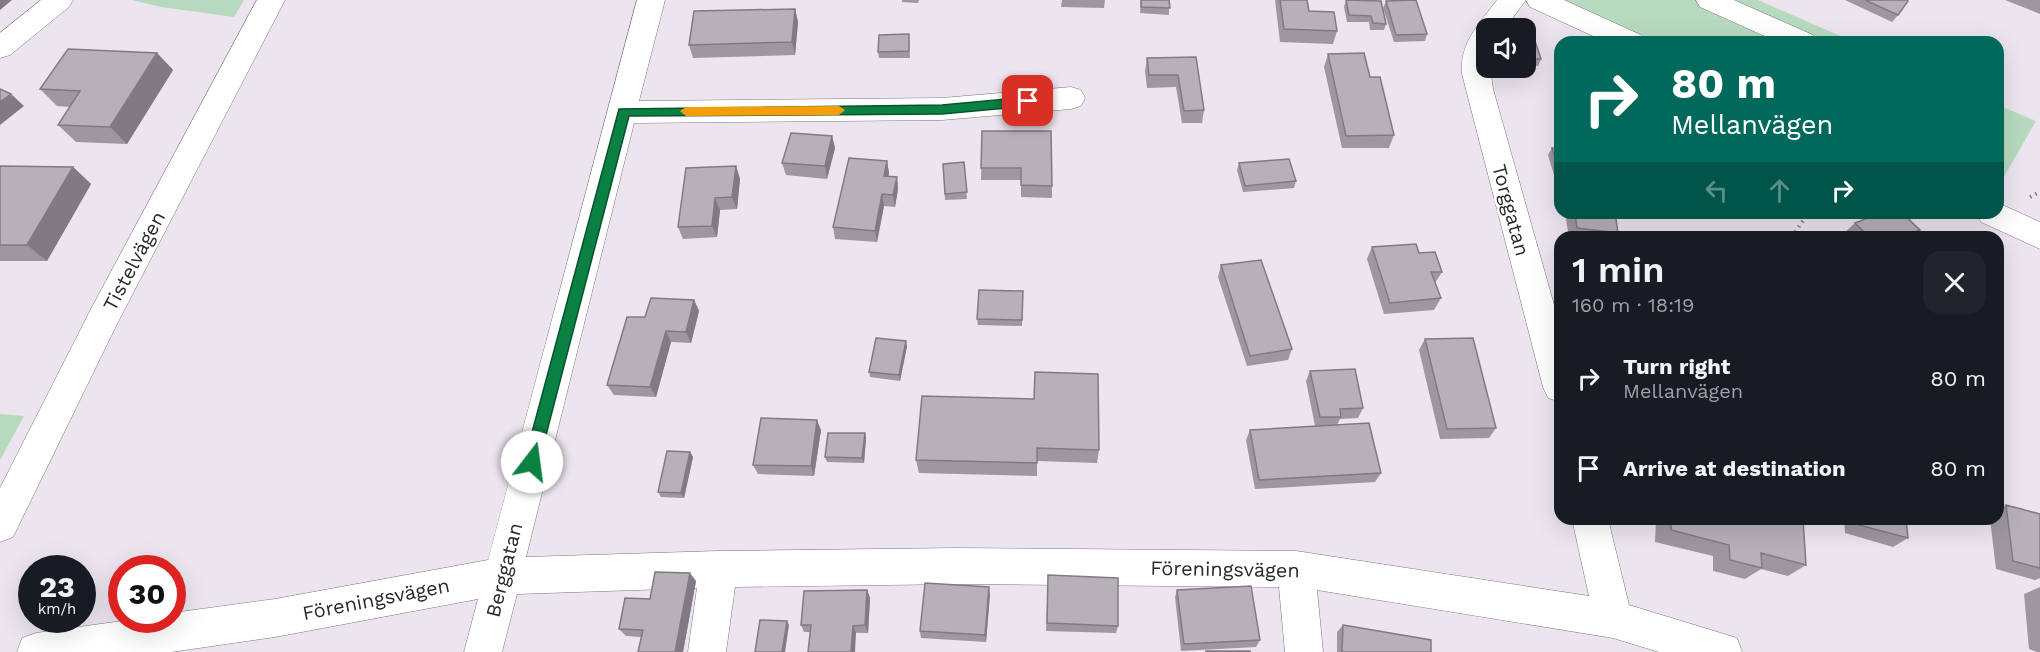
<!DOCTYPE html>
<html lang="en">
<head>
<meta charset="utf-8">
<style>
	:root { --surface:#171b24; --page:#20242c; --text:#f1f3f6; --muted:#9ea1a6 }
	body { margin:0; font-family:"Work Sans",sans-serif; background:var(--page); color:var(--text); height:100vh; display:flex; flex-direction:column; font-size:22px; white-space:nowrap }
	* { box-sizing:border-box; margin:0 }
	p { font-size:20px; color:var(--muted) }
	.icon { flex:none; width:33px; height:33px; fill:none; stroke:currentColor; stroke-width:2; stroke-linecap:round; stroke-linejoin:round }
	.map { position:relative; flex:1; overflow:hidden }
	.details { position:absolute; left:1554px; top:231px; width:450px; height:294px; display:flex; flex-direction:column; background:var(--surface); border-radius:18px; box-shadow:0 6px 24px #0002 }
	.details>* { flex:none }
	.hud { position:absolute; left:1554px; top:36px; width:450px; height:183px; border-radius:18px; box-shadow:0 6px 24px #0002; background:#00695c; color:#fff; overflow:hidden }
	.tools { position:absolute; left:1476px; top:18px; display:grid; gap:12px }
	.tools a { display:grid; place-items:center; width:60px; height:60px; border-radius:12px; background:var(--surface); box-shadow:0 6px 24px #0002; font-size:30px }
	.speed { position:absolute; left:18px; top:555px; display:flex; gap:12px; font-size:30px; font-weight:700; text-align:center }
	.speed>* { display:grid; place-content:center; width:78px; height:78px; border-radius:50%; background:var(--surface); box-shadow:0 6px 24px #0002; line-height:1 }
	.speed small { font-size:15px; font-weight:400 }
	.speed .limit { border:9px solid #d22; background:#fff; color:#111 }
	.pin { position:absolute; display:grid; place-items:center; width:51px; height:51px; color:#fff; margin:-26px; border-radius:12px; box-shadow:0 3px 9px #0006 }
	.me { position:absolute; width:66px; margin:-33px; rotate:15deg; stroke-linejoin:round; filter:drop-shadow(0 0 4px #0008) }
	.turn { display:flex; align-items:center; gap:21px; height:126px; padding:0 18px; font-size:27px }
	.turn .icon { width:78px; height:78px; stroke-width:2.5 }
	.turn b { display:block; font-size:42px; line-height:51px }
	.lanes { display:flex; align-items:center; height:57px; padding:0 18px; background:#0003; justify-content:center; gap:30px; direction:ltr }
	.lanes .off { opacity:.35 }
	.round { display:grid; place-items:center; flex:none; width:63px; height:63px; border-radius:18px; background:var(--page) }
	.headline { display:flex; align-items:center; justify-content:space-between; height:102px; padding:0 18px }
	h1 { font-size:36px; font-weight:600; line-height:45px }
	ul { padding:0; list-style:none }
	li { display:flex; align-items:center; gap:18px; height:90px; padding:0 18px }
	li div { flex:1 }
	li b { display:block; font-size:22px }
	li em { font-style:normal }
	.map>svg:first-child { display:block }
	.green { fill:#b7dabe }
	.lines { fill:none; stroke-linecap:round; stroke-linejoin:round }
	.minor-casing { stroke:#7c757e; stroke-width:1 }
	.path { stroke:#868087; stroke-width:4; stroke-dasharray:1.5 4.5; stroke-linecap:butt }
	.minor { fill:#fff; fill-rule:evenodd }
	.wall { fill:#9d979f }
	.shaded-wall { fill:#807b82 }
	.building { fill:#b7b0b9; stroke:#807b82; stroke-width:1.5 }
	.route { fill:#0b8043; stroke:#07532c; stroke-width:1.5 }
	.slow { fill:#f59e0b }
	.labels { text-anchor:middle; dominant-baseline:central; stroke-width:5; stroke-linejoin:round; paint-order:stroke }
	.street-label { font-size:20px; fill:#2c292c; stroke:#fff }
</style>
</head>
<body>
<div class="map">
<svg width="2040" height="652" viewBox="0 0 2040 652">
	<rect width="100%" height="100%" fill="#ece4ee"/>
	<!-- green -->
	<path class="green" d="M 132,0 L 244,0 L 234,17 L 161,7 Z
		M 1522,0 L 1758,0 L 1854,42 L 1614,42 Z
		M 1998,105 L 2036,121 L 1998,187 Z
		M 0,414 L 24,416 L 0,460 Z"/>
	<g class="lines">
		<!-- minor casing -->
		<g class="minor-casing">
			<path id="minor" d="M 41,0 L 73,0 L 69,7 L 10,55 L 0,58 L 0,33 Z
				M 257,0 L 285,0 L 116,326 L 13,537 L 0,542 L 0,488 L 92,307 Z
				M 637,0 L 665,0 L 639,101 L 942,98 L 1071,87 L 1081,90 L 1085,98 L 1081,106 L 1071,109 L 942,120 L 634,123 L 526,557 L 718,551 L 957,548 L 1296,551 L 1589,596 L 1572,519 L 1608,519 L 1629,605 L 1737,638 L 1742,652 L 1659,652 L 1613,638 L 1317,590 L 1323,652 L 1285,652 L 1279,587 L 957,584 L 735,587 L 726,652 L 688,652 L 697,588 L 517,594 L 502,652 L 464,652 L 478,599 L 275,637 L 171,652 L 17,652 L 22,638 L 36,633 L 129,620 L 172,620 L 172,613 L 275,599 L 488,560 Z
				M 1497,0 L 1526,0 L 1505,28 L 1486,28 L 1486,68 L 1490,68 L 1493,89 L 1560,326 L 1560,402 L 1548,398 L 1543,387 L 1462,74 C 1459,43 1480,23 1497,0 Z
				M 1526,0 L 1564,0 L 1641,35 L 1645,42 L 1606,42 L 1530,7 Z
				M 1696,0 L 1734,0 L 1813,35 L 1817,42 L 1778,42 L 1700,7 Z
				M 1998,203 L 2040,222 L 2040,249 L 1981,222 L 1977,213 L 1998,213 Z"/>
		</g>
		<!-- path -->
		<path class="path" d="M 2030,197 L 2040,192
			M 1792,237 L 1808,213"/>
		<!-- minor -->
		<use href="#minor" class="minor"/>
	</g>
	<!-- wall -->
	<path class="wall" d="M 902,0 L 919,0 L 918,3 L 902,2 Z
		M 1062,0 L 1105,0 L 1104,8 L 1061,7 Z
		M 1141,0 L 1169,0 L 1169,15 L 1140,13 Z
		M 1275,0 L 1307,0 L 1309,11 L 1337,31 L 1333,44 L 1280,42 Z
		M 1346,0 L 1386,24 L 1384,30 L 1370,30 L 1369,22 L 1347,22 L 1344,7 Z
		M 1845,0 L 1907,0 L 1898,15 L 1892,22 Z
		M 2005,0 L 2040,0 L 2040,14 Z
		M 1386,1 L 1427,34 L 1425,41 L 1394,42 L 1383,8 Z
		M 795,9 L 798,22 L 795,55 L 693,58 L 689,45 Z
		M 1526,32 L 1541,59 L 1538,66 L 1526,65 Z
		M 909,34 L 910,58 L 879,58 L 878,52 Z
		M 157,53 L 173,70 L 127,144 L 76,142 L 58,125 L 70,107 L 57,106 L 40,89 Z
		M 1328,54 L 1370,77 L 1394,135 L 1389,148 L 1342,148 L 1324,67 Z
		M 1196,57 L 1204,110 L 1202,123 L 1182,123 L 1176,87 L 1147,88 L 1145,71 L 1147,58 Z
		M 982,131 L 1052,186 L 1052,198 L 1021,197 L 1021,180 L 981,180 Z
		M 832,136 L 835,148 L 827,179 L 786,175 L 782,163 Z
		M 1552,148 L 1560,148 L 1560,175 L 1554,175 L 1548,155 Z
		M 887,161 L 889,173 L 888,177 L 897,177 L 898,189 L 895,207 L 884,206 L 877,242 L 835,239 L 833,227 Z
		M 964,162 L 967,199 L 945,200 L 943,164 Z
		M 1239,163 L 1296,181 L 1294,188 L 1243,192 L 1237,170 Z
		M 0,166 L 73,167 L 91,184 L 47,261 L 0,261 Z
		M 736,166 L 740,179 L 737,209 L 720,210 L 717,237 L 683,239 L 678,227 Z
		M 1565,213 L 1615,213 L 1618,233 L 1615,237 L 1569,237 Z
		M 1855,223 L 1912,237 L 1845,237 L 1843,234 Z
		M 1372,247 L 1419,253 L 1442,272 L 1435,283 L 1441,298 L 1434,310 L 1384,314 L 1367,259 Z
		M 1221,265 L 1292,349 L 1288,360 L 1247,366 L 1218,277 Z
		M 1023,291 L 1022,326 L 978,325 L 977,319 Z
		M 694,300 L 699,311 L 691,343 L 671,342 L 656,397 L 614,395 L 607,385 L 645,317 Z
		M 1425,339 L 1496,428 L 1489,438 L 1440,439 L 1419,350 Z
		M 907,346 L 900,381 L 870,377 L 869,372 Z
		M 1310,371 L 1363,408 L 1358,418 L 1340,419 L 1337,425 L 1381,473 L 1375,482 L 1255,489 L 1246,440 L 1250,430 L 1315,426 L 1306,381 Z
		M 922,396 L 1099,450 L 1097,463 L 1037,461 L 1037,476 L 919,473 L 916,460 Z
		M 821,430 L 814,476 L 758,474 L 753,465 Z
		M 865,433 L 866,438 L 864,463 L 827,462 L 825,457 Z
		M 690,452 L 693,457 L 684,498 L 661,497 L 658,492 Z
		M 2006,505 L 2040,514 L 2040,578 L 2035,580 L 1996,569 L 1990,519 L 1998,519 L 1998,509 Z
		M 1656,519 L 1803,519 L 1806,565 L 1788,576 L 1761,569 L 1745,579 L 1713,571 L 1713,556 L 1655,542 Z
		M 1844,519 L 1906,519 L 1908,538 L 1893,547 L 1845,533 Z
		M 1048,575 L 1118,626 L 1116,633 L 1046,631 Z
		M 696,581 L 683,652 L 638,652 L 641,637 L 626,636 L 619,629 L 650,599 Z
		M 2040,587 L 2040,652 L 2037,652 L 2029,649 L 2024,594 Z
		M 867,590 L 870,598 L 868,633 L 804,632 L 801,625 Z
		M 1177,590 L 1260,640 L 1256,647 L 1181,651 L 1175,597 Z
		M 990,594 L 986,642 L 921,638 L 920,631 Z
		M 1343,625 L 1431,652 L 1337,652 L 1337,632 Z"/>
	<!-- shaded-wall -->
	<path class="shaded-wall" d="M 0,0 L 12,0 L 0,10 Z
		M 795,9 L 798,22 L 795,55 L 792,42 Z
		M 157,53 L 173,70 L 127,144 L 110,127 Z
		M 11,94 L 24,106 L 0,125 L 0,102 Z
		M 832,136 L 835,148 L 827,179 L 825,166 Z
		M 887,161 L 889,173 L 886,188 L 884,176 Z
		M 736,166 L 740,179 L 737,209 L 732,197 Z
		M 73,167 L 91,184 L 47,261 L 27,245 Z
		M 897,177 L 898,189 L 895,207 L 893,195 Z
		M 882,194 L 884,206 L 877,242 L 875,231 Z
		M 715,198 L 720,210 L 717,237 L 712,226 Z
		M 1920,230 L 1912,237 L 1902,237 Z
		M 694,300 L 699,311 L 691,343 L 686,332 Z
		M 666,331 L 671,342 L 656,397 L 650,387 Z
		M 906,341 L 907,346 L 900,381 L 899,375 Z
		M 817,420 L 821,430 L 814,476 L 811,466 Z
		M 865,433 L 866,438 L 864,463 L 862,458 Z
		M 690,452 L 693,457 L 684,498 L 681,493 Z
		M 690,573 L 696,581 L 683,652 L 675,652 Z
		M 989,587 L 990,594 L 986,642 L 985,635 Z
		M 867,590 L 870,598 L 868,633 L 865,625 Z
		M 787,621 L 789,625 L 785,652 L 782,652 Z
		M 853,626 L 856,633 L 855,652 L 851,652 Z"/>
	<!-- building -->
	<path class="building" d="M 1141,0 L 1169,0 L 1170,8 L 1141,7 Z
		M 1280,0 L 1307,0 L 1309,11 L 1334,12 L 1337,31 L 1284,29 Z
		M 1346,0 L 1381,1 L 1386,24 L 1373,23 L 1371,16 L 1349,15 Z
		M 1416,0 L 1427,34 L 1396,35 L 1386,1 Z
		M 1865,0 L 1907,0 L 1908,1 L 1898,15 Z
		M 795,9 L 792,42 L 689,45 L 694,11 Z
		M 1526,32 L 1532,32 L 1541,59 L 1526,59 Z
		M 909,34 L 909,51 L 878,52 L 879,35 Z
		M 68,49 L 157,53 L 110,127 L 58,125 L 80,91 L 40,89 Z
		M 1364,53 L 1370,77 L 1380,77 L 1394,135 L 1346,136 L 1328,54 Z
		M 1196,57 L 1204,110 L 1184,111 L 1178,75 L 1149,75 L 1147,58 Z
		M 0,89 L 11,94 L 0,102 Z
		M 982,131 L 1051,131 L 1052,186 L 1021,185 L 1021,168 L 981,168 Z
		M 791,133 L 832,136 L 825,166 L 782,163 Z
		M 1552,148 L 1560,148 L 1560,168 L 1558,168 Z
		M 849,158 L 887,161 L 884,176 L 897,177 L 893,195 L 882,194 L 875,231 L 833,227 Z
		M 1289,159 L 1296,181 L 1245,186 L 1239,163 Z
		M 964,162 L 967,192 L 945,194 L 943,164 Z
		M 0,166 L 73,167 L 27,245 L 0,245 Z
		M 736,166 L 732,197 L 715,198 L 712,226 L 678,227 L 686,168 Z
		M 1575,213 L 1615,213 L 1618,233 L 1577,228 Z
		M 1880,213 L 1902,213 L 1920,230 L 1903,236 L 1904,237 L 1869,237 L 1855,223 Z
		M 1416,244 L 1419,253 L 1435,252 L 1442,272 L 1431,272 L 1441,298 L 1390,303 L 1372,247 Z
		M 1261,260 L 1292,349 L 1250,356 L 1221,265 Z
		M 979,290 L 1023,291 L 1022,320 L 977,319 Z
		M 651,298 L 694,300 L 686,332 L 666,331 L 650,387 L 607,385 L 627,317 L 645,317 Z
		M 876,338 L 906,341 L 899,375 L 869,372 Z
		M 1473,338 L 1496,428 L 1447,429 L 1425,339 Z
		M 1355,369 L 1363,408 L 1340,409 L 1341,417 L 1320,417 L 1310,371 Z
		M 1035,372 L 1098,374 L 1099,450 L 1037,448 L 1037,463 L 916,460 L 922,396 L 1034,399 Z
		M 761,418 L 817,420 L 811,466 L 753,465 Z
		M 1369,423 L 1381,473 L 1259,480 L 1250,430 Z
		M 828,433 L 865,433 L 862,458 L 825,457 Z
		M 667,451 L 690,452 L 681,493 L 658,492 Z
		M 2006,505 L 2040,514 L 2040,568 L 2013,561 Z
		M 1671,519 L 1803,519 L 1806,565 L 1761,553 L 1762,568 L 1730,560 L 1729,545 L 1671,530 Z
		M 1859,519 L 1906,519 L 1908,538 L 1859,525 Z
		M 655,572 L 690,573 L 675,652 L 638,652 L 643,630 L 619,629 L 625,598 L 650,599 Z
		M 1048,575 L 1118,578 L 1118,626 L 1047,623 Z
		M 925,583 L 989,587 L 985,635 L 920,631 Z
		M 1251,586 L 1260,640 L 1184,644 L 1177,590 Z
		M 867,590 L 865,625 L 853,626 L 851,652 L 808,652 L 811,625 L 801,625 L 804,591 Z
		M 760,620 L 787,621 L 782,652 L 755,652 Z
		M 1343,625 L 1431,640 L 1431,652 L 1342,652 Z
		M 1206,651 L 1250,651 L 1250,652 L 1206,652 Z"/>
	<!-- route -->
	<path class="route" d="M 1028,97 L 1034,101 L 1028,106 L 942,114 L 629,116 L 539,462 L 537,466 L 532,468 L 527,466 L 524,462 L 619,109 L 942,105 Z"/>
	<!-- slow -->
	<path class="slow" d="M 839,106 L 845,110 L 839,115 L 686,116 L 680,111 L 686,107 Z"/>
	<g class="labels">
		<!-- street labels -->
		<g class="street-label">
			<text transform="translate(1511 210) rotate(75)">Torggatan</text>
			<text transform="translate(134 261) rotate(-62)">Tistelvägen</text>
			<text transform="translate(1225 569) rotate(1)">Föreningsvägen</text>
			<text transform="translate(504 570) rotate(-76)">Berggatan</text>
			<text transform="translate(376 599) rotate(-11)">Föreningsvägen</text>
		</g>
	</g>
</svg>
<div class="tools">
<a><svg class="icon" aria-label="sound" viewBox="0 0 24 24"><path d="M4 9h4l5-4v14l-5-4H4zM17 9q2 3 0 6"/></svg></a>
</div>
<div class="speed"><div>23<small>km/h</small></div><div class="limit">30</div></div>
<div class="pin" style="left:1028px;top:101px;background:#d93025"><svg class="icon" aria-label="arrive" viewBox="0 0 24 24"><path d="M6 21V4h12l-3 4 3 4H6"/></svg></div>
<svg class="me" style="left:532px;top:462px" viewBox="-20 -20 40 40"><circle r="19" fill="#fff"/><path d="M0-13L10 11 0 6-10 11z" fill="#0b8043"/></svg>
<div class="hud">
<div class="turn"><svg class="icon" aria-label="right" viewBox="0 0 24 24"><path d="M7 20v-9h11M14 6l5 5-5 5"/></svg><div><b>80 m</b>Mellanvägen</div></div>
<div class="lanes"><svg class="icon off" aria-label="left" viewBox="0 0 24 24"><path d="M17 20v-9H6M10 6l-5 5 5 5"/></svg><svg class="icon off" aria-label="ahead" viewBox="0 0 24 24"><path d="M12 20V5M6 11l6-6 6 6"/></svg><svg class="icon" aria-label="right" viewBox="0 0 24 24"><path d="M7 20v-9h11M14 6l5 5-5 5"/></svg></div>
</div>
<section class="details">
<div class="headline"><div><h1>1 min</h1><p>160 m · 18:19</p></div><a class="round"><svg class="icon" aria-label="close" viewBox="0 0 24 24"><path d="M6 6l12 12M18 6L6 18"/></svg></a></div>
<ul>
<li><svg class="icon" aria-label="right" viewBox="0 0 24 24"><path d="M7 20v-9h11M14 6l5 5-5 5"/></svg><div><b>Turn right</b><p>Mellanvägen</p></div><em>80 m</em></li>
<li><svg class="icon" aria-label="arrive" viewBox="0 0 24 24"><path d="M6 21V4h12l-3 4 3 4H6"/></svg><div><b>Arrive at destination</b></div><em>80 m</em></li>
</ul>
</section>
</div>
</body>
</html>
